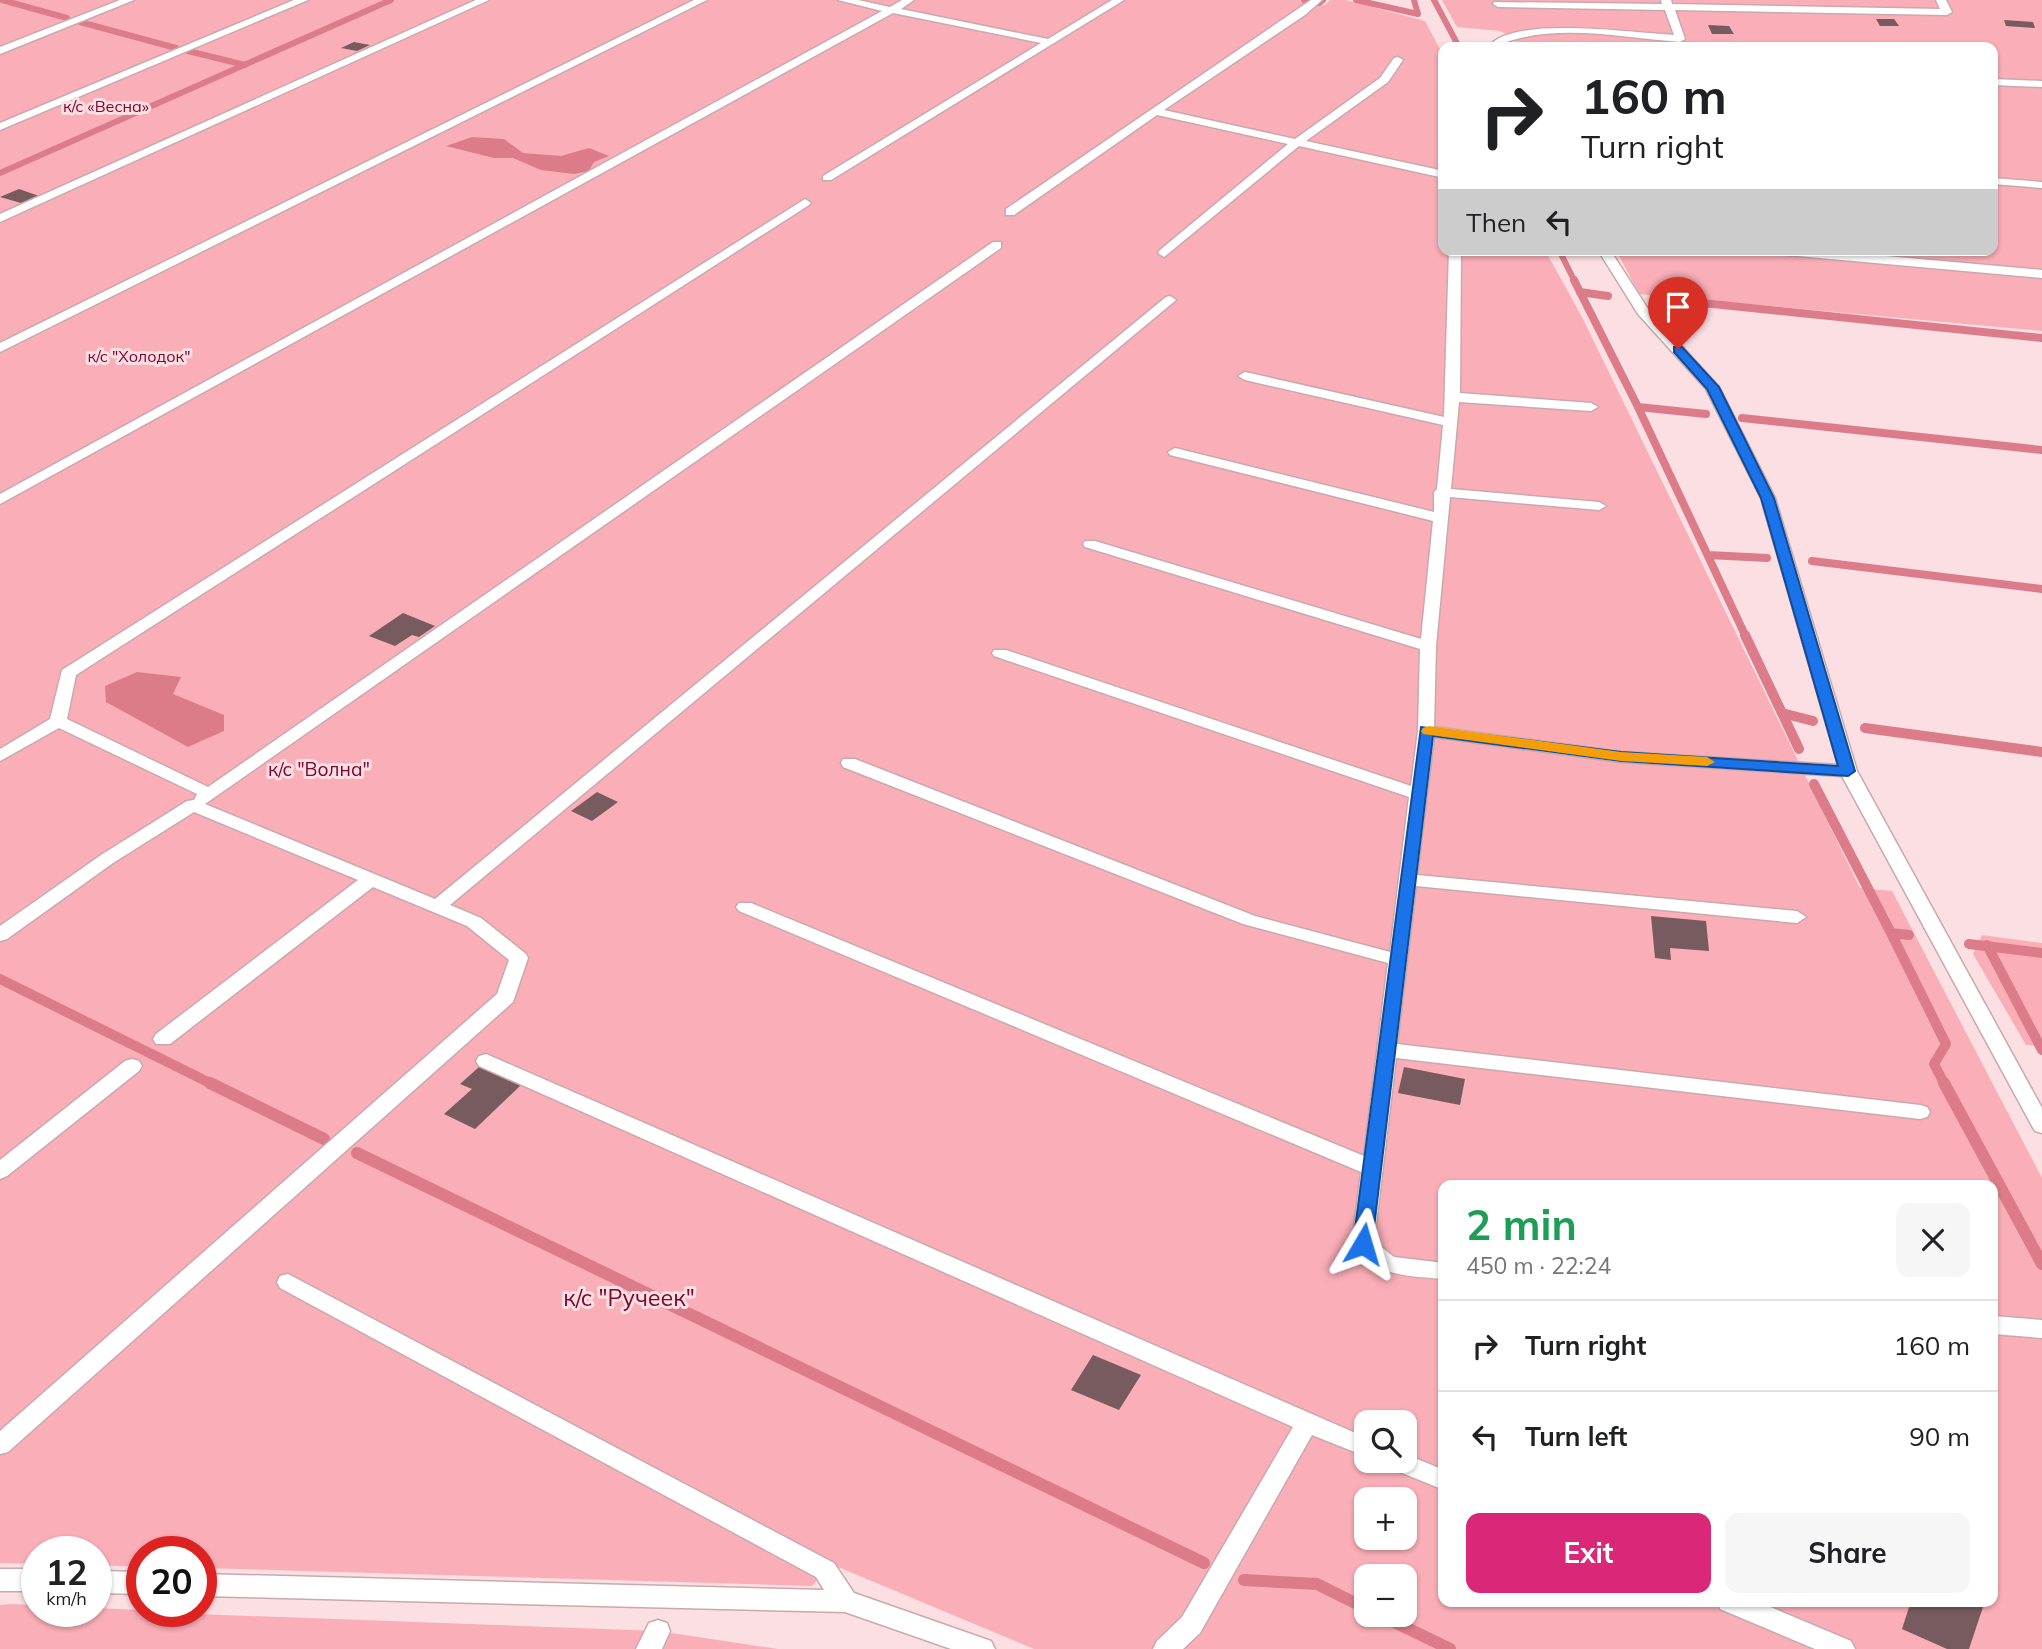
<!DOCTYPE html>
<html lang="en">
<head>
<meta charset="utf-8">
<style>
	:root { --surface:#fff; --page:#f6f6f6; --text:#202124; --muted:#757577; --line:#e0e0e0; --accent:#db2777 }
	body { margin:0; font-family:Mulish,sans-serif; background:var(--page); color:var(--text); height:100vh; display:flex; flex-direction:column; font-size:26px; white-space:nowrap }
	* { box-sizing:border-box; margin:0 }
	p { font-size:23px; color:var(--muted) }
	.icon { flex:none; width:38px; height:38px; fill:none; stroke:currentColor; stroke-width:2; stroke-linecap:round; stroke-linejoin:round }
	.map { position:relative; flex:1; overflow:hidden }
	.drawer { position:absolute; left:1438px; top:1180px; width:560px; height:427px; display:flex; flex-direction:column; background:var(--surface); border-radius:14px; box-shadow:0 2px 5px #0004 }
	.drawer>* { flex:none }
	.banner { position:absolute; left:1438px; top:42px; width:560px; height:214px; border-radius:14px; box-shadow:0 2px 5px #0004; background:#fff; color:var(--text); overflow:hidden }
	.controls { position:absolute; left:1354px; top:1410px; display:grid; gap:14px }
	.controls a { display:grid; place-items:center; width:63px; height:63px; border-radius:14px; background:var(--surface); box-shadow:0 2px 5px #0004; font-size:35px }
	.speed { position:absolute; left:21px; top:1536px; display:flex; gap:14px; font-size:35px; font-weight:700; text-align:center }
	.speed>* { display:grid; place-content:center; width:91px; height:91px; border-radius:50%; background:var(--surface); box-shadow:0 2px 5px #0004; line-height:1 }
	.speed small { font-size:18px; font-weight:400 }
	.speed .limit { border:10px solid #d22; background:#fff; color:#111 }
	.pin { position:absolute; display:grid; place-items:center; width:60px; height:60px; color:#fff; margin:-72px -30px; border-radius:50% 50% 50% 0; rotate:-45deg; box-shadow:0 0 7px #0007 }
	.pin .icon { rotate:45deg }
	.me { position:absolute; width:77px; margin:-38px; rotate:7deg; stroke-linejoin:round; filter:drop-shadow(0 0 5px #0008) }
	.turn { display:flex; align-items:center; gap:24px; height:147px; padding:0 28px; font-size:32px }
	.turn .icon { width:91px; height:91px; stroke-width:2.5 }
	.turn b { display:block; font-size:49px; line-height:60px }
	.then { display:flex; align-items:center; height:66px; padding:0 28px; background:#0003; gap:14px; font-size:26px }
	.round { display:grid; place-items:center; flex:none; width:74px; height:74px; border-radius:14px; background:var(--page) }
	.summary { display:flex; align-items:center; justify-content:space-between; height:119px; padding:0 28px }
	h1 { font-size:42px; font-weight:700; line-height:52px; color:#1e9e55 }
	.cta { display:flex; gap:14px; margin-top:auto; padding:14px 28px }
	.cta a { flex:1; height:80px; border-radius:14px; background:var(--accent); color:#fff; font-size:28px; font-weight:700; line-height:80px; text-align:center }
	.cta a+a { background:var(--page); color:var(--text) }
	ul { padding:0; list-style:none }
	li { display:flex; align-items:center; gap:21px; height:91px; padding:0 28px; border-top:2px solid var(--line) }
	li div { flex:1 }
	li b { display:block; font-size:26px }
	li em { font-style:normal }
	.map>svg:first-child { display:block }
	.green { fill:#faaeb7; fill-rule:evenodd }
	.water { fill:#dc7c8a }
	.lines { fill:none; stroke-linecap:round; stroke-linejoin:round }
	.stream-far3 { stroke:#dc7c8a; stroke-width:6 }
	.stream-far2 { stroke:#dc7c8a; stroke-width:8 }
	.stream-far1 { stroke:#dc7c8a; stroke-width:10 }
	.stream { stroke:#dc7c8a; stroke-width:12 }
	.building { fill:#785b5e }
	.service-casing { stroke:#caa9ad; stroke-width:3 }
	.service { fill:#fff; fill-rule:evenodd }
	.route { fill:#1a73e8; stroke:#114b97; stroke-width:2 }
	.slow { fill:#f59e0b }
	.labels { text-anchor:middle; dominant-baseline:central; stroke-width:6; stroke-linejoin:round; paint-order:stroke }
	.far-park-label { font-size:16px; fill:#80052f; stroke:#fbdfe2 }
	.park-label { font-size:19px; fill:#80052f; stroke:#fbdfe2 }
	.near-park-label { font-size:23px; fill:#80052f; stroke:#fbdfe2 }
</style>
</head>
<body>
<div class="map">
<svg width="2042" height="1649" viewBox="0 0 2042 1649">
	<rect width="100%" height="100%" fill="#fbdfe2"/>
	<!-- green -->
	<path class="green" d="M 0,0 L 1298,0 L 1325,5 L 1330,0 L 1346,0 L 1425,21 L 1444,57 L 1444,250 L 1545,250 L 1582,317 L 1860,888 L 1892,891 L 2042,1178 L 2042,1649 L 1034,1649 L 831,1564 L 812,1586 L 201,1568 L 201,1552 L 142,1552 L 142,1567 L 96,1565 L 96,1552 L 37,1552 L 37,1564 L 0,1563 ZM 1444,1185 L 1993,1185 L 1993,1601 L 1444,1601 ZM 1367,1423 L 1405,1423 L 1405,1461 L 1367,1461 ZM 1367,1500 L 1405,1500 L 1405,1538 L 1367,1538 ZM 1367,1577 L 1405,1577 L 1405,1615 L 1367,1615 Z
		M 1442,0 L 2042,0 L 2042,331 L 1639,294 L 1616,250 L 1993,250 L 1993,47 L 1514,47 L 1516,39 L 1500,31 L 1457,27 Z
		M 1982,935 L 2042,943 L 2042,1046 L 2026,1045 L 1973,954 Z
		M 11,1604 L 37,1605 L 37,1612 L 96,1612 L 96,1608 L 142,1610 L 142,1612 L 658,1631 L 778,1649 L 0,1649 L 0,1605 Z"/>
	<!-- water -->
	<path class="water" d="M 472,137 L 504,139 L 523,153 L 561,156 L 589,148 L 609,156 L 594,162 L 589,171 L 574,174 L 541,170 L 513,158 L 494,158 L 446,146 Z
		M 137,672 L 181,677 L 173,694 L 224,715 L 224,731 L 188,747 L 106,702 L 105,686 Z"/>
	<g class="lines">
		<!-- stream-far3 -->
		<path class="stream-far3" d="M 2,0 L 67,18
			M 1304,0 L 1319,3 L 1323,0
			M 1356,0 L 1418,14 L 1414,0
			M 1434,0 L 1459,47
			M 80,22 L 176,48
			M 188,51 L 245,65
			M 0,173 L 391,0
			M 1559,250 L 1575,282"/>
		<!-- stream-far2 -->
		<path class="stream-far2" d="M 1574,280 L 1638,407 L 1746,637
			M 1580,292 L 1608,296
			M 1654,298 L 2042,338
			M 1638,407 L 1706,414
			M 1742,418 L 2042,450
			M 1708,555 L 1767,558
			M 1812,561 L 2042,589"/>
		<!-- stream-far1 -->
		<path class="stream-far1" d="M 1745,635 L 1799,749
			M 1782,713 L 1813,721
			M 1865,728 L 2042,752
			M 1814,784 L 1891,933 L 1909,935
			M 1891,933 L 1946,1044 L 1934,1064 L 1945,1085
			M 1969,944 L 2042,953
			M 1987,945 L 2042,1050
			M 0,979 L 214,1085"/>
		<!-- stream -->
		<path class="stream" d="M 210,1083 L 324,1139
			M 1944,1083 L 2042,1264
			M 357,1153 L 1204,1563
			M 1244,1580 L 1317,1584 L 1367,1609
			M 1380,1615 L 1450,1649"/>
	</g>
	<!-- building -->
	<path class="building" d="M 1876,19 L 1894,19 L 1899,26 L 1880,26 Z
		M 2004,20 L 2033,22 L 2035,28 L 2006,26 Z
		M 1708,25 L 1729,26 L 1734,34 L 1712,34 Z
		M 354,42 L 370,45 L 357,51 L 341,48 Z
		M 19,189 L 39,196 L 21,203 L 0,197 Z
		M 403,613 L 435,626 L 419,637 L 412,635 L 395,646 L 369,636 Z
		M 597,792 L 618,802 L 592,821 L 571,811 Z
		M 1651,916 L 1706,921 L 1709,951 L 1670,948 L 1671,960 L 1655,958 Z
		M 479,1067 L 521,1085 L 475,1129 L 444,1114 L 472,1089 L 460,1084 Z
		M 1404,1067 L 1465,1079 L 1460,1105 L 1398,1093 Z
		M 1093,1355 L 1141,1375 L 1119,1410 L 1071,1390 Z
		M 1911,1601 L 1969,1601 L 1983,1607 L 1969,1649 L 1947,1649 L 1902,1629 Z"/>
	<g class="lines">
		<!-- service casing -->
		<g class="service-casing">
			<path id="service" d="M 120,0 L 134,0 L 0,54 L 0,47 Z
				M 294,0 L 308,0 L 0,130 L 0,123 Z
				M 476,0 L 489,0 L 0,222 L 0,214 Z
				M 694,0 L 707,0 L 0,352 L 0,343 Z
				M 838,0 L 858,0 L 890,7 L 902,0 L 914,0 L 901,9 L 1048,39 L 1112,0 L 1124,0 L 831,180 L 823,180 L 823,176 L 1041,43 L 893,13 L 0,504 L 0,494 L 882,11 Z
				M 1311,0 L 1322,0 L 1305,15 L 1164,110 L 1295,139 L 1380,78 L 1394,58 L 1398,57 L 1403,60 L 1388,82 L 1306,141 L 1444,171 L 1444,178 L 1299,146 L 1164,257 L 1158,253 L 1160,250 L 1288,144 L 1157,115 L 1014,215 L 1006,215 L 1006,209 Z
				M 1661,0 L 1671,0 L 1672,4 L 1940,9 L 1936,0 L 1946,0 L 1952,12 L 1947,15 L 1675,10 L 1685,39 L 1680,42 C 1624,38 1558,23 1504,43 L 1506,47 L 1496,47 L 1493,42 C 1526,17 1631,33 1674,35 L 1665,10 L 1498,7 L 1493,4 L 1494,2 L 1662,4 Z
				M 1993,79 L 2042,81 L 2042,87 L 1993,85 Z
				M 1993,178 L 2042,182 L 2042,188 L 1993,184 Z
				M 805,199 L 811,203 L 809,205 L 76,675 L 67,719 L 208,787 L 993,242 L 1001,242 L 1001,248 L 205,804 L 435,899 L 1166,297 L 1170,296 L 1176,300 L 450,905 L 481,918 L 526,954 L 528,958 L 513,1002 L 8,1452 L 0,1454 L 0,1431 L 497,994 L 509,960 L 467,926 L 373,887 L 170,1044 L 156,1044 L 153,1039 L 156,1034 L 358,880 L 194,812 L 113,863 L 7,939 L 0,941 L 0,926 L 101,855 L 187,801 L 194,800 L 197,794 L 59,728 L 0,761 L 0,749 L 50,719 L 62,670 Z
				M 1449,250 L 1461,250 L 1460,393 L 1591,403 L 1598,407 L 1591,411 L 1459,402 L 1451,489 L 1599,502 L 1606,506 L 1599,510 L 1450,497 L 1436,646 L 1434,727 L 1621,752 L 1838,765 L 1761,498 L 1706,389 L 1638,314 L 1598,250 L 1610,250 L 1648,309 L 1719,387 L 1775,498 L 1857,771 L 2042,1108 L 2042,1133 L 2035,1131 L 2032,1126 L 1842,776 L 1621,762 L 1434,737 L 1417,875 L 1797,911 L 1806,917 L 1797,923 L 1416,886 L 1397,1044 L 1920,1105 L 1927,1107 L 1930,1112 L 1927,1117 L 1920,1119 L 1396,1058 L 1374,1241 L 1394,1257 L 1444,1263 L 1444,1279 C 1411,1276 1371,1277 1352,1244 L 1361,1172 L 739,911 L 736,907 L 739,903 L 751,903 L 1364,1156 L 1388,963 L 1243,924 L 843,767 L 841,763 L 843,759 L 855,759 L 1255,916 L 1390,952 L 1409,797 L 994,656 L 992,653 L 994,650 L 1006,650 L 1411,786 L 1418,731 L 1420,649 L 1085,547 L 1083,544 L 1085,541 L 1095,541 L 1421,639 L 1433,521 L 1170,455 L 1168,452 L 1175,448 L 1434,512 L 1434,492 L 1437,489 L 1443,425 L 1245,380 L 1238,376 L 1245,372 L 1444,417 Z
				M 1770,250 L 1819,250 L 2042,270 L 2042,278 L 1776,254 Z
				M 486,1054 L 1367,1438 L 1367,1457 L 1312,1435 L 1200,1633 L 1183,1649 L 1153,1649 L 1157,1641 L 1182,1617 L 1293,1427 L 479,1066 L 476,1061 L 479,1056 Z
				M 132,1059 L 139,1061 L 142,1066 L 139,1071 L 7,1176 L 0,1179 L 0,1160 L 125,1061 Z
				M 288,1274 L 834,1563 L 854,1593 L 991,1641 L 995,1649 L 951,1649 L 845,1612 L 201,1596 L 201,1574 L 824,1590 L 816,1577 L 280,1288 L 277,1282 L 280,1276 Z
				M 1993,1316 L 2042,1320 L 2042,1338 L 1993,1334 Z
				M 1405,1454 L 1444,1470 L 1444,1490 L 1390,1468 L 1386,1461 L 1405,1461 Z
				M 0,1569 L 37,1569 L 37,1591 L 0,1591 Z
				M 96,1571 L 142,1572 L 142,1594 L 96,1593 Z
				M 1717,1601 L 1756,1601 L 1851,1641 L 1855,1649 L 1815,1649 L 1720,1609 Z
				M 658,1620 L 667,1623 L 670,1631 L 662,1649 L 636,1649 L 649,1623 Z"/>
		</g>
		<!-- service -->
		<use href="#service" class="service"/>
	</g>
	<!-- route -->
	<path class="route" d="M 1674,347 L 1682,347 L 1719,387 L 1774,498 L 1855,771 L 1848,776 L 1621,761 L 1433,736 L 1372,1244 L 1370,1249 L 1363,1251 L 1356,1249 L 1353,1244 L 1421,727 L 1621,752 L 1838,766 L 1761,498 L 1707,389 L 1674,352 Z"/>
	<!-- slow -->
	<path class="slow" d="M 1429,726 L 1621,752 L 1707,757 L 1715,762 L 1707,766 L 1621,761 L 1423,734 L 1421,731 L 1423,728 Z"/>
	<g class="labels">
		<!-- far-park labels -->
		<g class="far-park-label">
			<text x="106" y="106">к/с «Весна»</text>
			<text x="139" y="356">к/с "Холодок"</text>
		</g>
		<!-- park labels -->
		<g class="park-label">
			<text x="319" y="769">к/с "Волна"</text>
		</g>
		<!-- near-park labels -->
		<g class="near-park-label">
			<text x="629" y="1297">к/с "Ручеек"</text>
		</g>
	</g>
</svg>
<div class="controls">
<a><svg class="icon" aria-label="search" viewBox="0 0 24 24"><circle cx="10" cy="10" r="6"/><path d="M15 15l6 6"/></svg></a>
<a>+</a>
<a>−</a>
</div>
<div class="speed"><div>12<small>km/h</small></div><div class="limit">20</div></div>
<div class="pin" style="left:1678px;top:349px;background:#d93025"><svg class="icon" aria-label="arrive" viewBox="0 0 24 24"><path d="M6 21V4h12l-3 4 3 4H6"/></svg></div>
<svg class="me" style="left:1363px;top:1244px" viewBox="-20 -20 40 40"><path d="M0-17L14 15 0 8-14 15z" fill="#1a73e8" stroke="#fff" stroke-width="4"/></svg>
<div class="banner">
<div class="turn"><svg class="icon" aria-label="right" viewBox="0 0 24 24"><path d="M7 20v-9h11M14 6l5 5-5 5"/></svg><div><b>160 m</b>Turn right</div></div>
<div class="then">Then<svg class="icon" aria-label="left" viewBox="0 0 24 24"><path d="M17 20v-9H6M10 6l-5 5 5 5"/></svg></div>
</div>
<section class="drawer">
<div class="summary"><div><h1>2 min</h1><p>450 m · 22:24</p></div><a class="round"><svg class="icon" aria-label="close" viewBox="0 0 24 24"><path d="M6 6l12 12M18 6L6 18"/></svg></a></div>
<ul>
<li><svg class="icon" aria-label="right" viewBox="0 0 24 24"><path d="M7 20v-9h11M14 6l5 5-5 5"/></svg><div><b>Turn right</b></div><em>160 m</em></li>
<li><svg class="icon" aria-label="left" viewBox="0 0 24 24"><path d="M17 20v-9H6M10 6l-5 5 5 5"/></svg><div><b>Turn left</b></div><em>90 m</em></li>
</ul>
<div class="cta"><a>Exit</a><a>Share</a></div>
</section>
</div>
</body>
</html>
